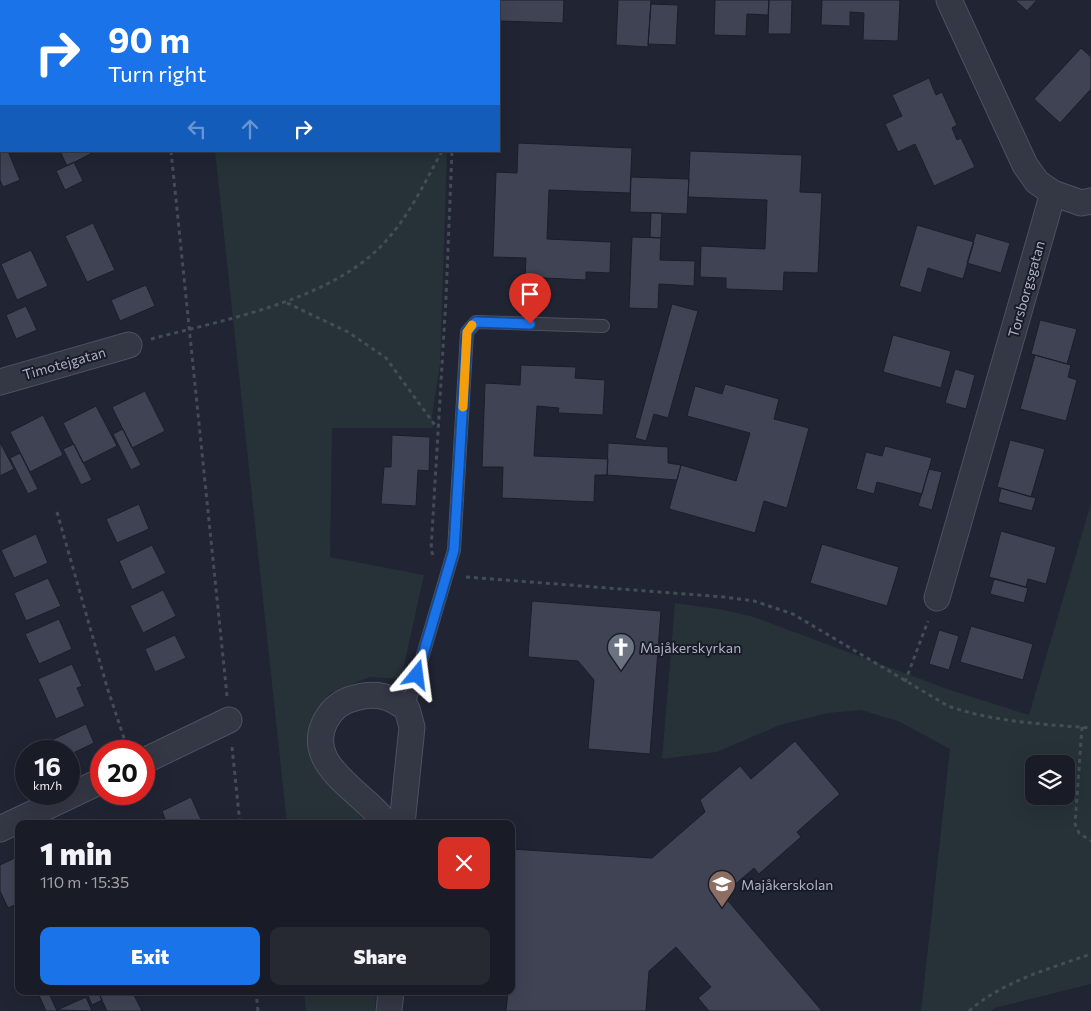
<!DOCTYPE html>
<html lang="en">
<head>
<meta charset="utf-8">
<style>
	:root { --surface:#191b26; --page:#262832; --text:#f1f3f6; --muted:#9fa1a7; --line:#373943; --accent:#1a73e8 }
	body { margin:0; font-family:Commissioner,sans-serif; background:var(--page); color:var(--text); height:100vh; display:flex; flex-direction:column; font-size:19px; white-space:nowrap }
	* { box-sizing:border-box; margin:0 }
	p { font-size:16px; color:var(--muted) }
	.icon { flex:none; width:28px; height:28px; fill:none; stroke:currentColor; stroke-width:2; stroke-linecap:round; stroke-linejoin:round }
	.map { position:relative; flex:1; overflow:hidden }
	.sheet { position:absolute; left:15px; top:820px; width:500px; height:175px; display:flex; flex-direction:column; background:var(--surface); border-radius:10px; box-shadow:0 5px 20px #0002,0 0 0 1px var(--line) }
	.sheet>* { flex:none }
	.guide { position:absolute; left:0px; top:0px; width:500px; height:152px; box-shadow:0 5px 20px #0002,0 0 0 1px var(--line); background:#1a73e8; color:#fff; overflow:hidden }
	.controls { position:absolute; left:1025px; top:755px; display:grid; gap:10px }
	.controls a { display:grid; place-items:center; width:50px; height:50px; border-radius:10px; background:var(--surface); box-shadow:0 5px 20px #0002,0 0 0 1px var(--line); font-size:25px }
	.speed { position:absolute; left:15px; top:740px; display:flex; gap:10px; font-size:25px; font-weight:700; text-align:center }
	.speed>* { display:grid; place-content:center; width:65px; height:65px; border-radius:50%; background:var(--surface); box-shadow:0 5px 20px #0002,0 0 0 1px var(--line); line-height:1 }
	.speed small { font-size:12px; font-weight:400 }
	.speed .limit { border:8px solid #d22; background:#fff; color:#111 }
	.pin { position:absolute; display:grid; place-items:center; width:42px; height:42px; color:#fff; margin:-51px -21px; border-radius:50% 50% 50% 0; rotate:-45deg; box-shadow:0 0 5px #0007 }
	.pin .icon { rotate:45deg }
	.me { position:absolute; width:55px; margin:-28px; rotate:16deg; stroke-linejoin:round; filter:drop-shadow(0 0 4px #0008) }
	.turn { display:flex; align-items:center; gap:18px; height:105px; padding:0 25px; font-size:22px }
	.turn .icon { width:65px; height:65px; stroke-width:2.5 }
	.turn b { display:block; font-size:35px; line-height:42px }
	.lanes { display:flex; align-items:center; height:48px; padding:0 25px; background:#0003; justify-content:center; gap:25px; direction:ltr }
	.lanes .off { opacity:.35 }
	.round { display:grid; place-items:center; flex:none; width:52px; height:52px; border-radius:10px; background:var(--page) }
	.head { display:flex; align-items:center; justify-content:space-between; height:85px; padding:0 25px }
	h1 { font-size:30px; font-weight:800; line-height:38px }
	.action { display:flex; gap:10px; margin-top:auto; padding:10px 25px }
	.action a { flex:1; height:58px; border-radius:10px; background:var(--accent); color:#fff; font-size:20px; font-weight:800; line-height:58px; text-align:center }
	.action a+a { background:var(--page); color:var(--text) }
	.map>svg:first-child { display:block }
	.green { fill:#263237; fill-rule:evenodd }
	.building { fill:#3f4354; stroke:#1b1e2a }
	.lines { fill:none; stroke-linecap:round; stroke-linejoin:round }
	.service-casing { stroke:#4e515f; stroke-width:14 }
	.minor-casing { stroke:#4e515f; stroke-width:27 }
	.path { stroke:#424d54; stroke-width:3; stroke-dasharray:4 4; stroke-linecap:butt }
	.service { stroke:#343744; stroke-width:12 }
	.minor { stroke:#343744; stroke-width:25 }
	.route-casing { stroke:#114b97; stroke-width:12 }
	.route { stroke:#1a73e8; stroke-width:9 }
	.slow { stroke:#f59e0b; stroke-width:9 }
	.labels { text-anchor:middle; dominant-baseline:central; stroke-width:4; stroke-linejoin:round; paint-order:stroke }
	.street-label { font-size:14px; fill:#aeb1c1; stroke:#191c28 }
	.poi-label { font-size:14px; fill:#aeb1c1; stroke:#191c28; text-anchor:start }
</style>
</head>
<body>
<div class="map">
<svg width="1091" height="1011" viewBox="0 0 1091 1011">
	<rect width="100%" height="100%" fill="#212433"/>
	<!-- green -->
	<path class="green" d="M 198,0 L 455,0 L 198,1 Z
		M 215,151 L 447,151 L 440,364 L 432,416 L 433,428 L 332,428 L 330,557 L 424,575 L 401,679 L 370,677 L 330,693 L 315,716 L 319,765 L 367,824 L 287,824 Z
		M 1091,503 L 1091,984 L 995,1008 L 991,1011 L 921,1011 L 950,749 L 898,721 L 861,710 L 828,713 L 780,725 L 717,752 L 662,759 L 675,603 L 724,610 L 754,617 L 950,690 L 1029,715 ZM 1034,764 L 1066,764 L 1066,796 L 1034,796 Z
		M 304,991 L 376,991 L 375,1011 L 306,1011 Z"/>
	<!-- building -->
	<path class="building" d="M 0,0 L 10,1 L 1,1 L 1,48 Z
		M 486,0 L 564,0 L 563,23 L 499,21 L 499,1 Z
		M 618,0 L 651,0 L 648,47 L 616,45 Z
		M 715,0 L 769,0 L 768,15 L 747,14 L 746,36 L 714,35 Z
		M 769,0 L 792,0 L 791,34 L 768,34 Z
		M 822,0 L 900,0 L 898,41 L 863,40 L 864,13 L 850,12 L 850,26 L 821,25 Z
		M 1015,0 L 1037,0 L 1027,11 Z
		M 651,4 L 678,5 L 676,45 L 648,44 Z
		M 1081,48 L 1091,57 L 1091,89 L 1060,123 L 1034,99 Z
		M 929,78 L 936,95 L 942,92 L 957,125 L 952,128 L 957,140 L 961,138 L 975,167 L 934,186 L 915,144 L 898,152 L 885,124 L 902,116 L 892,95 Z
		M 0,143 L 1,151 L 8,151 L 20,180 L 3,187 L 0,180 Z
		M 518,143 L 632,148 L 630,193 L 549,190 L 547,239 L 611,242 L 610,273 L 586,272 L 586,280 L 525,277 L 526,258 L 493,257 L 496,172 L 517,173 Z
		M 60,151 L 96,151 L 67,166 Z
		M 690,151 L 802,155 L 800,192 L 822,193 L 818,273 L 784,272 L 783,291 L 726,289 L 726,278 L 700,277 L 701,246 L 765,249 L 767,200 L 688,197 Z
		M 74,162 L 83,181 L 65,190 L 56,171 Z
		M 631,177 L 689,179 L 687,214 L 630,212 Z
		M 651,213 L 662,213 L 661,238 L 650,237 Z
		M 93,223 L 115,270 L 87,282 L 65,236 Z
		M 917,225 L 974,242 L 963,279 L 928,268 L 921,293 L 899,286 Z
		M 976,233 L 1010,243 L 1001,273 L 967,263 Z
		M 632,237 L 661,238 L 660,260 L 695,261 L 694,286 L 659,284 L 658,309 L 629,308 Z
		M 31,250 L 48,286 L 17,300 L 1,264 Z
		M 146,285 L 155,306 L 120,321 L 111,300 Z
		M 672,304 L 698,311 L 668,418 L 654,414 L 646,441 L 635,438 Z
		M 26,306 L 37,330 L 16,339 L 6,315 Z
		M 1040,320 L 1077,329 L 1067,364 L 1031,354 Z
		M 893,335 L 951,351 L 941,388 L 883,372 Z
		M 1035,355 L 1071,365 L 1068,377 L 1077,380 L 1066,421 L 1020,409 Z
		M 521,365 L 576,367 L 575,378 L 605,380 L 603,415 L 558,413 L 559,408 L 537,406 L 534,456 L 608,459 L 607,475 L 595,475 L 594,502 L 502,498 L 503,467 L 482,467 L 485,383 L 520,385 Z
		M 955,369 L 975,375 L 966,409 L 945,403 Z
		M 725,384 L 779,399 L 774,419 L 809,428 L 787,508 L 764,501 L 755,533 L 669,509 L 681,465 L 736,481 L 750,433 L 687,416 L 695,386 L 722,394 Z
		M 145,391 L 165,431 L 132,448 L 112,407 Z
		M 96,406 L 117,446 L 83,463 L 63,423 Z
		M 43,415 L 63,455 L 30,472 L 10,432 Z
		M 123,429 L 141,465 L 131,470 L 113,434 Z
		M 392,435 L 430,437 L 429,471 L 418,470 L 416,506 L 381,504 L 384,467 L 391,467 Z
		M 1010,440 L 1045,449 L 1031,497 L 997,487 Z
		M 0,442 L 14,469 L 0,476 Z
		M 608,443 L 668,447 L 668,463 L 681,465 L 677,480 L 607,475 Z
		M 74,444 L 92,480 L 81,485 L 63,449 Z
		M 885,446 L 932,458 L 922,494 L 877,482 L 874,494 L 856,489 L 866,452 L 882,456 Z
		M 20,453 L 38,489 L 28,494 L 10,458 Z
		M 929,469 L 942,472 L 932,510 L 918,506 Z
		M 1001,488 L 1036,498 L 1032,511 L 998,502 Z
		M 139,504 L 149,529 L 117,543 L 106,519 Z
		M 1001,531 L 1056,547 L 1046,584 L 1028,579 L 1026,587 L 989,577 Z
		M 36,534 L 48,563 L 14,578 L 1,550 Z
		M 822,544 L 899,567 L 887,606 L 810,583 Z
		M 152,545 L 166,573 L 132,590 L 119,561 Z
		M 48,578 L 61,606 L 26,621 L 14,593 Z
		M 994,579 L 1028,588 L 1024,603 L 990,594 Z
		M 163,590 L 176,616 L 143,633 L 130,606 Z
		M 532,601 L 661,611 L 650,754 L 588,749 L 594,680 L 578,661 L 528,657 Z
		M 59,619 L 72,649 L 39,664 L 25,634 Z
		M 971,626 L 1033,644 L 1023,680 L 960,662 Z
		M 939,630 L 959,636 L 949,670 L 929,664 Z
		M 175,635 L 186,658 L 155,672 L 145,649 Z
		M 72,664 L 82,686 L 77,688 L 85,706 L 56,719 L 38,679 Z
		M 86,724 L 94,743 L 69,755 L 69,751 L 28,751 Z
		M 795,741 L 840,794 L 797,832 L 801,837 L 759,874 L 754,868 L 723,895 L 822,1011 L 709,1011 L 698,998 L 711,987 L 676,947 L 649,971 L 646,1011 L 506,1011 L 508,991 L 511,991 L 511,849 L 652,858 L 705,812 L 700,800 L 740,766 L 751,779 Z
		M 26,752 L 26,775 L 17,756 Z
		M 191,797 L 203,824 L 167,824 L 162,811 Z
		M 19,856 L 19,903 L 8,908 L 0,891 L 0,865 Z
		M 37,991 L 48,991 L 57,1011 L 46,1011 Z
		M 86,991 L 98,991 L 102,1000 L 92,1005 Z
		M 100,991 L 132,991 L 142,1011 L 107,1011 L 98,992 Z
		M 86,997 L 92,1011 L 57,1010 Z"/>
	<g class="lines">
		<!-- service casing -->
		<g class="service-casing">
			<path id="service" d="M 407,709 L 454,550 L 467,332 L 476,322 L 603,326"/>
		</g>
		<!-- minor casing -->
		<g class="minor-casing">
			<path id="minor" d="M 0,110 L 1,109
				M 1053,193 L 1081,203 L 1091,201
				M 0,382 L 129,345
				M 937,598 L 1053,193 L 1037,182 L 1025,165 L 949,0
				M 144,761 L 229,720
				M 386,824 C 367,793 301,766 326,720 C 333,708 341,701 355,698 C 376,692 390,696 407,709 L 412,727 L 402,824
				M 0,829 L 101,781
				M 389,1011 L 391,991"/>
		</g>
		<!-- path -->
		<path class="path" d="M 155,0 L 155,1
			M 459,1 L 459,0
			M 171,151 L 227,696
			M 287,303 L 348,332 L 386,358 L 437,428
			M 151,339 C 227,319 340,299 391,235 C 412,210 426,180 442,151
			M 57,512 L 107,687 L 126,744
			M 433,555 L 431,550 L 446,298 L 452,151
			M 466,577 L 724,597 L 754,601 L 793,614 L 948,706 C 994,722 1042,724 1091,728
			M 905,682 L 928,621
			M 1082,727 L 1075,824 L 1079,833 L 1091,841
			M 232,747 L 240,824
			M 256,991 L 258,1011
			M 969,1011 C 1003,981 1049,969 1091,954"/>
		<!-- service -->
		<use href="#service" class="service"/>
		<!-- minor -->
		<use href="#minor" class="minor"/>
	</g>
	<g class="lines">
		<!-- route casing -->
		<g class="route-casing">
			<path id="route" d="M 417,675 L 454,550 L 467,332 L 476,322 L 530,324"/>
		</g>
		<!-- route -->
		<use href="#route" class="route"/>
		<!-- slow -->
		<path class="slow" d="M 463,407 L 467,332 L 472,325"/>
	</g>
	<!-- icons -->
	<defs>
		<g id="church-pin" transform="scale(1.4375)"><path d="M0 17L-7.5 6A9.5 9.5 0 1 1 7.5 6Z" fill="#6b7280" stroke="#191c28"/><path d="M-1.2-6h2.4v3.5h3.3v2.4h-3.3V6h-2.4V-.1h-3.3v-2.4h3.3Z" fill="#fff"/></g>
		<g id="school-pin" transform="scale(1.4375)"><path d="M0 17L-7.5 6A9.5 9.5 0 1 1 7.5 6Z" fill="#8d6e63" stroke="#191c28"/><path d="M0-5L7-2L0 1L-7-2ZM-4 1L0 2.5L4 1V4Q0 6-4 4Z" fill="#fff"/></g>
	</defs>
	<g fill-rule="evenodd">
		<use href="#church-pin" x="621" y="647"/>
		<use href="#school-pin" x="722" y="884"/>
	</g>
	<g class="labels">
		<!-- street labels -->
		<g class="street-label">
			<text transform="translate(1026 289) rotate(-74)">Torsborgsgatan</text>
			<text transform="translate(64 363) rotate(-16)">Timotejgatan</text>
		</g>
		<!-- poi labels -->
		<g class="poi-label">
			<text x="640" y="647">Majåkerskyrkan</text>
			<text x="741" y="884">Majåkerskolan</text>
		</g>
	</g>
</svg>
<div class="controls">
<a><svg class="icon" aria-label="layers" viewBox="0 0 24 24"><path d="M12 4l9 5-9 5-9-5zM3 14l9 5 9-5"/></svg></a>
</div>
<div class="speed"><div>16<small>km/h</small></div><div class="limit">20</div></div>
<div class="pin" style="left:530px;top:324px;background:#d93025"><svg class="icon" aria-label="arrive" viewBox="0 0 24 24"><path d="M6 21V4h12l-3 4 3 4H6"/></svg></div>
<svg class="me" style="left:417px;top:675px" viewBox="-20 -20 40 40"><path d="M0-17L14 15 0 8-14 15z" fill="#1a73e8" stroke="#fff" stroke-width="4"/></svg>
<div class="guide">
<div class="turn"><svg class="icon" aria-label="right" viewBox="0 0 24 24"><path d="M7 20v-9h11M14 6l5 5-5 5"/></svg><div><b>90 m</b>Turn right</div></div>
<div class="lanes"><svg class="icon off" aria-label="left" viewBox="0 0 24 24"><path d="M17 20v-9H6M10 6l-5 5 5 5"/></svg><svg class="icon off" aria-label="ahead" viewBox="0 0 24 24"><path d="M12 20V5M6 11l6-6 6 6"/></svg><svg class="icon" aria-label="right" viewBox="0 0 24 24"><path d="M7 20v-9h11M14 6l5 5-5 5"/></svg></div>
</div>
<section class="sheet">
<div class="head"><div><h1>1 min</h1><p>110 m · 15:35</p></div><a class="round" style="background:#d93025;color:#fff"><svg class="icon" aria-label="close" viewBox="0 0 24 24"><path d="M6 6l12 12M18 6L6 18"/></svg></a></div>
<div class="action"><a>Exit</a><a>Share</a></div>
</section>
</div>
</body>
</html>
